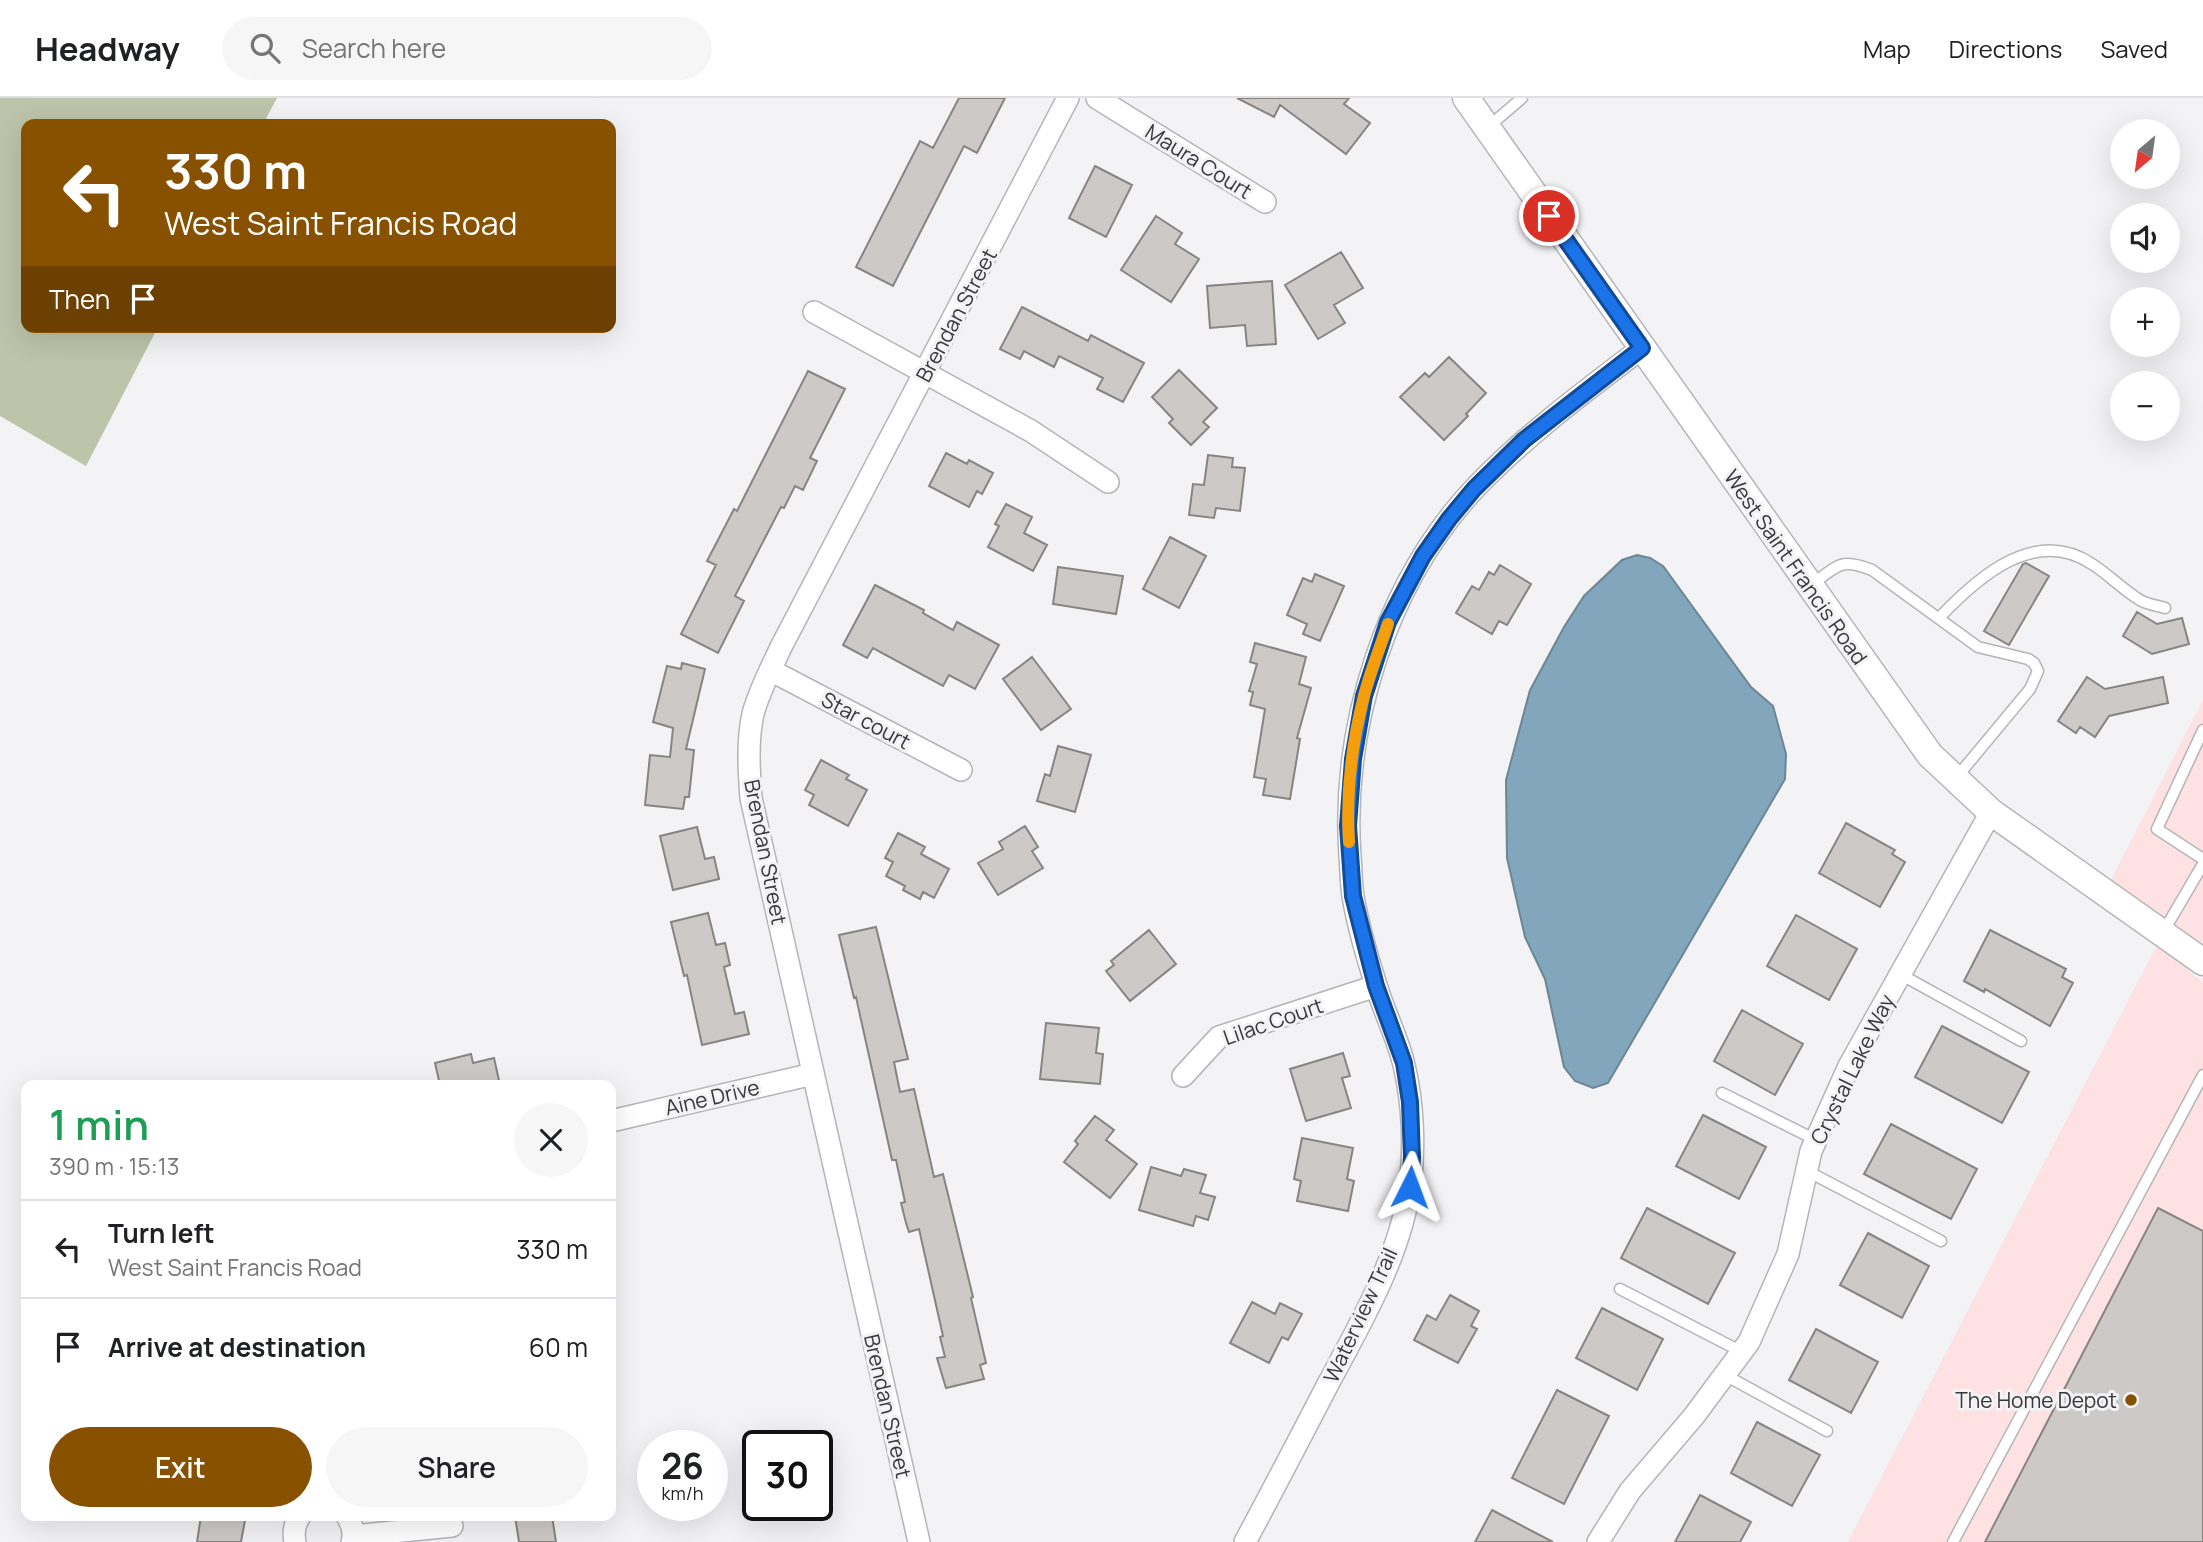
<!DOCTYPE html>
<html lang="en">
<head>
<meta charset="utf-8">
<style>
	:root { --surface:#fff; --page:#f6f6f6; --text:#202124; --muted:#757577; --line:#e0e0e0; --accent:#885100 }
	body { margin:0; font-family:Manrope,sans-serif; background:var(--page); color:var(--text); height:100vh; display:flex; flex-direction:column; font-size:26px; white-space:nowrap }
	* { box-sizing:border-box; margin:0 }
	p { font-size:23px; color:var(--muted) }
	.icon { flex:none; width:38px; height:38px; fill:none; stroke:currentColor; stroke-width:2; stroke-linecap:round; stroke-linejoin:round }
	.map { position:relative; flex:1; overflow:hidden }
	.sheet { position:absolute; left:21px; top:982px; width:595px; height:441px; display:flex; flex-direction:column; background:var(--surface); border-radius:14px; box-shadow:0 7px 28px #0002 }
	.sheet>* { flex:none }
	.banner { position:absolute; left:21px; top:21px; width:595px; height:214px; border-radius:14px; box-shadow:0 7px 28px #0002; background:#885100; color:#fff; overflow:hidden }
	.needle { width:46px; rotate:209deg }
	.fabs { position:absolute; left:2110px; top:21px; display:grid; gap:14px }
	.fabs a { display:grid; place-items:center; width:70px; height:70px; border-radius:50%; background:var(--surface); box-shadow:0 7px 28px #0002; font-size:35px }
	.speed { position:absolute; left:637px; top:1332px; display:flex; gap:14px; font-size:35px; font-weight:700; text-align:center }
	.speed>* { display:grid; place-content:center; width:91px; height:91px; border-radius:50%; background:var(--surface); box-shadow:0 7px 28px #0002; line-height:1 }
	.speed small { font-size:18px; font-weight:400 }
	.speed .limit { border:4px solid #111; border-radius:10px; background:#fff; color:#111 }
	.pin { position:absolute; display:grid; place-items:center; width:60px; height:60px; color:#fff; margin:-30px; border:4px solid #fff; border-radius:50%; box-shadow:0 2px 7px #0007 }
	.me { position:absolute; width:77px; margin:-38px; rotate:3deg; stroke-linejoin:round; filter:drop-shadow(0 0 5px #0008) }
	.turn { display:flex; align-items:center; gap:24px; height:147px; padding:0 28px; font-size:32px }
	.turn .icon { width:91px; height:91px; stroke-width:2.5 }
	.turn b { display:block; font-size:49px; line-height:60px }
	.then { display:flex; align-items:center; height:66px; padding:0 28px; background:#0003; gap:14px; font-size:26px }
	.round { display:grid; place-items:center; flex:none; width:74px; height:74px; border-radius:37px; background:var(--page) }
	.summary { display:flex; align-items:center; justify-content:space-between; height:119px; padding:0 28px }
	h1 { font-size:42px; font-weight:600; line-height:52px; color:#1e9e55 }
	.cta { display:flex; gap:14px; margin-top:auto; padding:14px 28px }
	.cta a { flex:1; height:80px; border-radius:42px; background:var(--accent); color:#fff; font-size:28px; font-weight:600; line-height:80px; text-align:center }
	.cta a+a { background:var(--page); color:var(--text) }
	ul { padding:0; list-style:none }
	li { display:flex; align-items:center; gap:21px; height:98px; padding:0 28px; border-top:2px solid var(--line) }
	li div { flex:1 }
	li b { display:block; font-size:26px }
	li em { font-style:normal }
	header { display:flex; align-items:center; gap:42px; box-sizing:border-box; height:98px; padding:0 35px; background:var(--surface); border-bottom:2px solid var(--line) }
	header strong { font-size:33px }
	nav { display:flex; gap:38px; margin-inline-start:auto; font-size:24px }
	.search { width:490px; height:63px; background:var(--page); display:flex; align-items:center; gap:18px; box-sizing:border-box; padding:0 24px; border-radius:38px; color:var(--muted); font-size:26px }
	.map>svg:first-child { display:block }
	.commercial { fill:#fde1e3 }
	.green { fill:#bdc4a9 }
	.water { fill:#82a7bd; stroke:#6c8695; stroke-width:2 }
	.building { fill:#ccc9c7; stroke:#878482; stroke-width:2 }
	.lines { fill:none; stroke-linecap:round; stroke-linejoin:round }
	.service-casing { stroke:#b5b4b7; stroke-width:13 }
	.minor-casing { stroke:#b5b4b7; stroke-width:24 }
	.tertiary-casing { stroke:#b5b4b7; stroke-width:29 }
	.service { stroke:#fff; stroke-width:10 }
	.minor { stroke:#fff; stroke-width:21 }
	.tertiary { stroke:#fff; stroke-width:26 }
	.route-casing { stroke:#114b97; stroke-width:18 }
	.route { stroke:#1a73e8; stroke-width:12 }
	.slow { stroke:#f59e0b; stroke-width:12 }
	.poi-dot { fill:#885100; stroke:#f3f2f5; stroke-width:2.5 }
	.labels { text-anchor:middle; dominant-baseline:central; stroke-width:6; stroke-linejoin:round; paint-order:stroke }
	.street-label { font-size:21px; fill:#383839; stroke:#f3f2f5 }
	.poi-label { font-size:21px; fill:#383839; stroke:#f3f2f5; text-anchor:end }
</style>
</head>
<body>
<header>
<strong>Headway</strong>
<div class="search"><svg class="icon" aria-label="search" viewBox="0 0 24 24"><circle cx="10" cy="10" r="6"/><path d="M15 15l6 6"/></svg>Search here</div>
<nav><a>Map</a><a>Directions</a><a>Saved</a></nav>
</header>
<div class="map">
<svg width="2203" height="1444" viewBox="0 0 2203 1444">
	<rect width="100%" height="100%" fill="#f3f2f5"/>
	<!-- commercial -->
	<path class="commercial" d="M 2203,602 L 2203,845 L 2106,792 Z
		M 2158,845 L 2203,885 L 2203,1444 L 1848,1444 Z"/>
	<!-- green -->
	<path class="green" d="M 0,0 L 277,0 L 263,26 L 26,26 L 26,229 L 158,229 L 86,368 L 0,318 Z"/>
	<!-- water -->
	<path class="water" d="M 1637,457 L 1650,460 L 1663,468 L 1751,589 L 1773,608 L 1786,656 L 1785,681 L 1608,985 L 1593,990 L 1575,983 L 1564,969 L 1545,881 L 1525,839 L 1507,760 L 1506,682 L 1530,592 L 1564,529 L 1584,498 L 1622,462 Z"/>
	<!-- building -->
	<path class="building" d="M 959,0 L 1005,0 L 977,55 L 964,48 L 893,188 L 856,169 L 920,43 L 933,50 Z
		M 1237,0 L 1349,0 L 1344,6 L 1370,25 L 1346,56 L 1280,7 L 1274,19 Z
		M 1095,68 L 1132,87 L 1106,139 L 1069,120 Z
		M 1156,118 L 1182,135 L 1175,146 L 1199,161 L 1171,204 L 1121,172 Z
		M 1341,154 L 1363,190 L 1334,207 L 1345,225 L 1318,241 L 1285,187 Z
		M 1272,183 L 1276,246 L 1247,248 L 1245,227 L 1210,230 L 1207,188 Z
		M 1022,209 L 1088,243 L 1091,237 L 1144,265 L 1123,304 L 1097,291 L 1103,280 L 1059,258 L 1054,269 L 1024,253 L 1020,261 L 1000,251 Z
		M 1449,259 L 1486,295 L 1466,316 L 1468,318 L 1444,342 L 1400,299 L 1425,275 L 1429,279 Z
		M 1179,272 L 1217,310 L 1203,324 L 1209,329 L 1191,347 L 1169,325 L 1173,321 L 1152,299 Z
		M 808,273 L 845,291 L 810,360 L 817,363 L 803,392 L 795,388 L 784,410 L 781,409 L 735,498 L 744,503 L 718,555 L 681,536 L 716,467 L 707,463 L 734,411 L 737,413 Z
		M 946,355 L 967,366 L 969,362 L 993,375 L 982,396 L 977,393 L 969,409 L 929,388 Z
		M 1208,357 L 1233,360 L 1232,369 L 1245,370 L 1240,413 L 1216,410 L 1214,420 L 1189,417 L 1193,386 L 1204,387 Z
		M 1006,406 L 1032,419 L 1024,435 L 1047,447 L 1033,473 L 988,449 L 999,428 L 995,426 Z
		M 1170,439 L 1206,458 L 1179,510 L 1143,491 Z
		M 2026,465 L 2049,478 L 2009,547 L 1984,533 L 2023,466 Z
		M 1500,467 L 1531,486 L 1507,527 L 1499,523 L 1492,536 L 1456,515 L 1472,488 L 1479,492 L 1489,474 L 1494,477 Z
		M 1058,469 L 1123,478 L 1116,516 L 1053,506 Z
		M 1315,476 L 1344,488 L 1320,543 L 1303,536 L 1307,526 L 1287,517 L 1303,480 L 1312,484 Z
		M 875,487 L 924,512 L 923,515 L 953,532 L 957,524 L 999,547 L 975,591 L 949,577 L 943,588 L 873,550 L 867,560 L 843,547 Z
		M 2137,514 L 2157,526 L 2182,520 L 2189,546 L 2152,556 L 2123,538 Z
		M 1255,545 L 1306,559 L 1299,586 L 1311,590 L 1297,640 L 1300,641 L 1290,701 L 1263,697 L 1266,681 L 1254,679 L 1265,611 L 1250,607 L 1253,594 L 1249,593 L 1257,566 L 1250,564 Z
		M 1032,559 L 1071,611 L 1041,632 L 1003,581 Z
		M 682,565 L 705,571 L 686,651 L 694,652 L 689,699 L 685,699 L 683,711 L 645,707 L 650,657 L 670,659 L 673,630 L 653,624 L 667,568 L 681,571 Z
		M 2087,579 L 2105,591 L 2163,579 L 2168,605 L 2109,618 L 2095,639 L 2080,629 L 2076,635 L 2058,623 Z
		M 1058,648 L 1091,657 L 1075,714 L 1037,703 L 1045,676 L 1050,678 Z
		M 821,662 L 849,677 L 846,681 L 867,692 L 848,728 L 809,707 L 814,697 L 805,692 Z
		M 1846,725 L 1895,752 L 1892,756 L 1905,764 L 1880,809 L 1819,775 Z
		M 1025,728 L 1038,749 L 1032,753 L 1043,770 L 998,797 L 978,765 L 1003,751 L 999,744 Z
		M 697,729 L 705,761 L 714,759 L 719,781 L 673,792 L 660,738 Z
		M 898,735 L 925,749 L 921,756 L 949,771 L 934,800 L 923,794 L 920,801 L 903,792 L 905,788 L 886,778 L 893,764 L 885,760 Z
		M 708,815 L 716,847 L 725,845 L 730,867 L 724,869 L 735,916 L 744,914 L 749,936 L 702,947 L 687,877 L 684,878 L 671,824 Z
		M 1796,817 L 1857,851 L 1829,902 L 1767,868 Z
		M 876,829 L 908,961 L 894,964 L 900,994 L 914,991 L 934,1079 L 943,1076 L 973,1199 L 971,1200 L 986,1265 L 980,1267 L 984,1281 L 946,1290 L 937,1260 L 945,1259 L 940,1239 L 943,1238 L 919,1131 L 909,1134 L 906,1125 L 901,1105 L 905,1104 L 896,1062 L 892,1062 L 856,899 L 854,900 L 839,837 Z
		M 1149,832 L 1176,866 L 1130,903 L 1106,873 L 1114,867 L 1111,863 Z
		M 1990,832 L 2066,871 L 2062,879 L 2073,885 L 2050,928 L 1985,891 L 1984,894 L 1964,883 Z
		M 1742,912 L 1803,946 L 1775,997 L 1714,963 Z
		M 1046,925 L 1099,930 L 1096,955 L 1103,956 L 1100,986 L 1040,981 Z
		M 1942,928 L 2029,974 L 2002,1025 L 1915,979 Z
		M 1343,955 L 1350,978 L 1342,980 L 1351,1010 L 1306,1023 L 1290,971 Z
		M 471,956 L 473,965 L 494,960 L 500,987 L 440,987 L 435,965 Z
		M 1703,1017 L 1766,1049 L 1739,1101 L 1676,1068 Z
		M 1095,1018 L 1114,1032 L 1106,1042 L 1137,1066 L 1110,1100 L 1064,1064 L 1078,1046 L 1075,1043 Z
		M 1891,1026 L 1977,1071 L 1951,1121 L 1864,1076 Z
		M 1302,1040 L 1353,1050 L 1347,1081 L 1354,1083 L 1348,1113 L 1297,1103 L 1301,1083 L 1294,1081 Z
		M 1151,1069 L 1181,1078 L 1184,1071 L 1206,1077 L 1200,1095 L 1215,1099 L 1208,1122 L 1196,1118 L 1193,1128 L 1139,1112 Z
		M 1647,1110 L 1735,1155 L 1708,1206 L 1621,1160 Z
		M 2158,1110 L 2203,1133 L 2203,1444 L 1985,1444 Z
		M 1868,1135 L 1929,1168 L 1902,1220 L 1840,1187 Z
		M 1450,1197 L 1479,1213 L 1471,1228 L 1477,1231 L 1458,1265 L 1414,1242 L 1427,1217 L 1436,1222 Z
		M 1252,1204 L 1275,1216 L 1280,1205 L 1302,1216 L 1288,1242 L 1282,1239 L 1269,1265 L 1230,1245 Z
		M 1602,1210 L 1663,1241 L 1637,1292 L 1576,1260 Z
		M 1816,1231 L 1878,1264 L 1851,1315 L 1789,1282 Z
		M 1557,1292 L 1609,1318 L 1564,1406 L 1512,1380 Z
		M 1757,1324 L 1820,1357 L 1792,1408 L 1731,1375 Z
		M 1700,1397 L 1751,1424 L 1740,1444 L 1675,1444 Z
		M 1492,1412 L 1553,1444 L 1475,1444 Z
		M 201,1418 L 216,1418 L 245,1422 L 241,1444 L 197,1444 Z
		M 515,1418 L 552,1418 L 556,1444 L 519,1444 Z"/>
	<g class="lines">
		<!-- service casing -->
		<g class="service-casing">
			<path id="service" d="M 1487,30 L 1522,0
				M 1812,486 C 1838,468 1840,459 1872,472 L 1978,549 L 2028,561 L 2034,565 L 2038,573 L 2030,591 L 1956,680
				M 1940,519 C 1978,479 2035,428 2092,466 C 2107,475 2131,499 2144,504 C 2151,507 2159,508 2165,510
				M 2203,632 L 2157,731 L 2203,761
				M 2162,836 L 2203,766
				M 1900,876 L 2021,943
				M 1722,995 L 1816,1042
				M 1807,1073 L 1941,1143
				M 1620,1191 L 1742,1254
				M 1725,1277 L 1827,1333
				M 1953,1444 L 2203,977"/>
		</g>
		<!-- minor casing -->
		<g class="minor-casing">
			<path id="minor" d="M 1097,0 L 1265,104
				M 814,214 L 1031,333 L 1108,384
				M 770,572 L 961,672
				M 1183,978 L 1219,939 L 1376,888
				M 611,1023 L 813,976
				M 347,1418 C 352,1426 355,1434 352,1444
				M 354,1438 L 452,1428
				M 295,1444 C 293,1434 294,1426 300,1418
				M 919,1444 L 751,700 C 749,673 747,643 753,616 C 759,593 771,571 781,549 L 1068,0
				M 1245,1444 C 1273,1392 1300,1340 1327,1288 C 1360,1226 1400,1159 1410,1088 C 1415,1050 1413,1005 1404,967 C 1398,941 1385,916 1377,890 C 1368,862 1358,828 1353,798 C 1351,785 1351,771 1350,758 C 1341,629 1386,484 1476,389 C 1526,337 1584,294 1642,250
				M 1598,1444 L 1630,1393 L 1694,1318 L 1749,1244 L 1788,1156 L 1811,1053 L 1849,968 L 1991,714"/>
		</g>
		<!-- tertiary casing -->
		<g class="tertiary-casing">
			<path id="tertiary" d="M 1466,0 L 1930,657 L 1991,714 L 2203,864"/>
		</g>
		<!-- service -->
		<use href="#service" class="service"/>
		<!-- minor -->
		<use href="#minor" class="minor"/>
		<!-- tertiary -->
		<use href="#tertiary" class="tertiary"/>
	</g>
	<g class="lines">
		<!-- route casing -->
		<g class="route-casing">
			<path id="route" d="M 1410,1089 L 1412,1059 L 1410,1004 L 1404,965 L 1376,888 L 1353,798 L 1348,728 L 1353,661 L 1364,598 L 1388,524 L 1423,458 L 1449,421 L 1474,391 L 1524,342 L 1642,250 L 1549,118"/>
		</g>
		<!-- route -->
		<use href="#route" class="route"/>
		<!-- slow -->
		<path class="slow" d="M 1349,744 C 1346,697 1352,645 1364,598 C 1370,574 1380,550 1388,526"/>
	</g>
	<!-- markers -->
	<circle class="poi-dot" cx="2131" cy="1302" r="7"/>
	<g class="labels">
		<!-- street labels -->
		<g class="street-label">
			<text transform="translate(1199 63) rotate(32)">Maura Court</text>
			<text transform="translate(956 217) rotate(-62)">Brendan Street</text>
			<text transform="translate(1796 469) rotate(55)">West Saint Francis Road</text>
			<text transform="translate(866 622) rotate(28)">Star court</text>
			<text transform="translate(766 754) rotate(79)">Brendan Street</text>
			<text transform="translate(1273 923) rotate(-19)">Lilac Court</text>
			<text transform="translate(1852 971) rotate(-64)">Crystal Lake Way</text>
			<text transform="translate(712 999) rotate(-13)">Aine Drive</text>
			<text transform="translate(1360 1217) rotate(-65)">Waterview Trail</text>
			<text transform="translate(888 1308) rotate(77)">Brendan Street</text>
		</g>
		<!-- poi labels -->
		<g class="poi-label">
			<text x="2117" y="1302">The Home Depot</text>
		</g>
	</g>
</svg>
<div class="fabs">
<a><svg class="needle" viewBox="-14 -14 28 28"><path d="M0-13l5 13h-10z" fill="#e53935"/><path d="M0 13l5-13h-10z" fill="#757577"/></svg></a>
<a><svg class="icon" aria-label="sound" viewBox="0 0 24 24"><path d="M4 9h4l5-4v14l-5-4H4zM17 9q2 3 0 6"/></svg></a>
<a>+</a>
<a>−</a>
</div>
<div class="speed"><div>26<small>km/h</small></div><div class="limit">30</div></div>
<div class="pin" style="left:1549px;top:118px;background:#d93025"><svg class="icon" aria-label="arrive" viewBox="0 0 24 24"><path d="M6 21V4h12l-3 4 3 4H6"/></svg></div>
<svg class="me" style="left:1410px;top:1089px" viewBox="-20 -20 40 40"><path d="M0-17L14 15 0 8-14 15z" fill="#1a73e8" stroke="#fff" stroke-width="4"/></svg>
<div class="banner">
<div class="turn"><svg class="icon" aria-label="left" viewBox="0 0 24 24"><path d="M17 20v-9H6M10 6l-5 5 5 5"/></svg><div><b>330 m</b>West Saint Francis Road</div></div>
<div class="then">Then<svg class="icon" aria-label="arrive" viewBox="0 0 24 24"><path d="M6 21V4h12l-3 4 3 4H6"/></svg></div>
</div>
<section class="sheet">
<div class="summary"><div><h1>1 min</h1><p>390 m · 15:13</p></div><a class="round"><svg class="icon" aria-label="close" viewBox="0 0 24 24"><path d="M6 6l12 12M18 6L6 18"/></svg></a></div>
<ul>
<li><svg class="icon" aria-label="left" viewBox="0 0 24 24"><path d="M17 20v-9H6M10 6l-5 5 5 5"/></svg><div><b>Turn left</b><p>West Saint Francis Road</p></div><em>330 m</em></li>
<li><svg class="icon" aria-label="arrive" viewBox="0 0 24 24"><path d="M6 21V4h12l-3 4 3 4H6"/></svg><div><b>Arrive at destination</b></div><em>60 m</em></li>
</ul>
<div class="cta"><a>Exit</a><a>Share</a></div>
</section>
</div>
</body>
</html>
